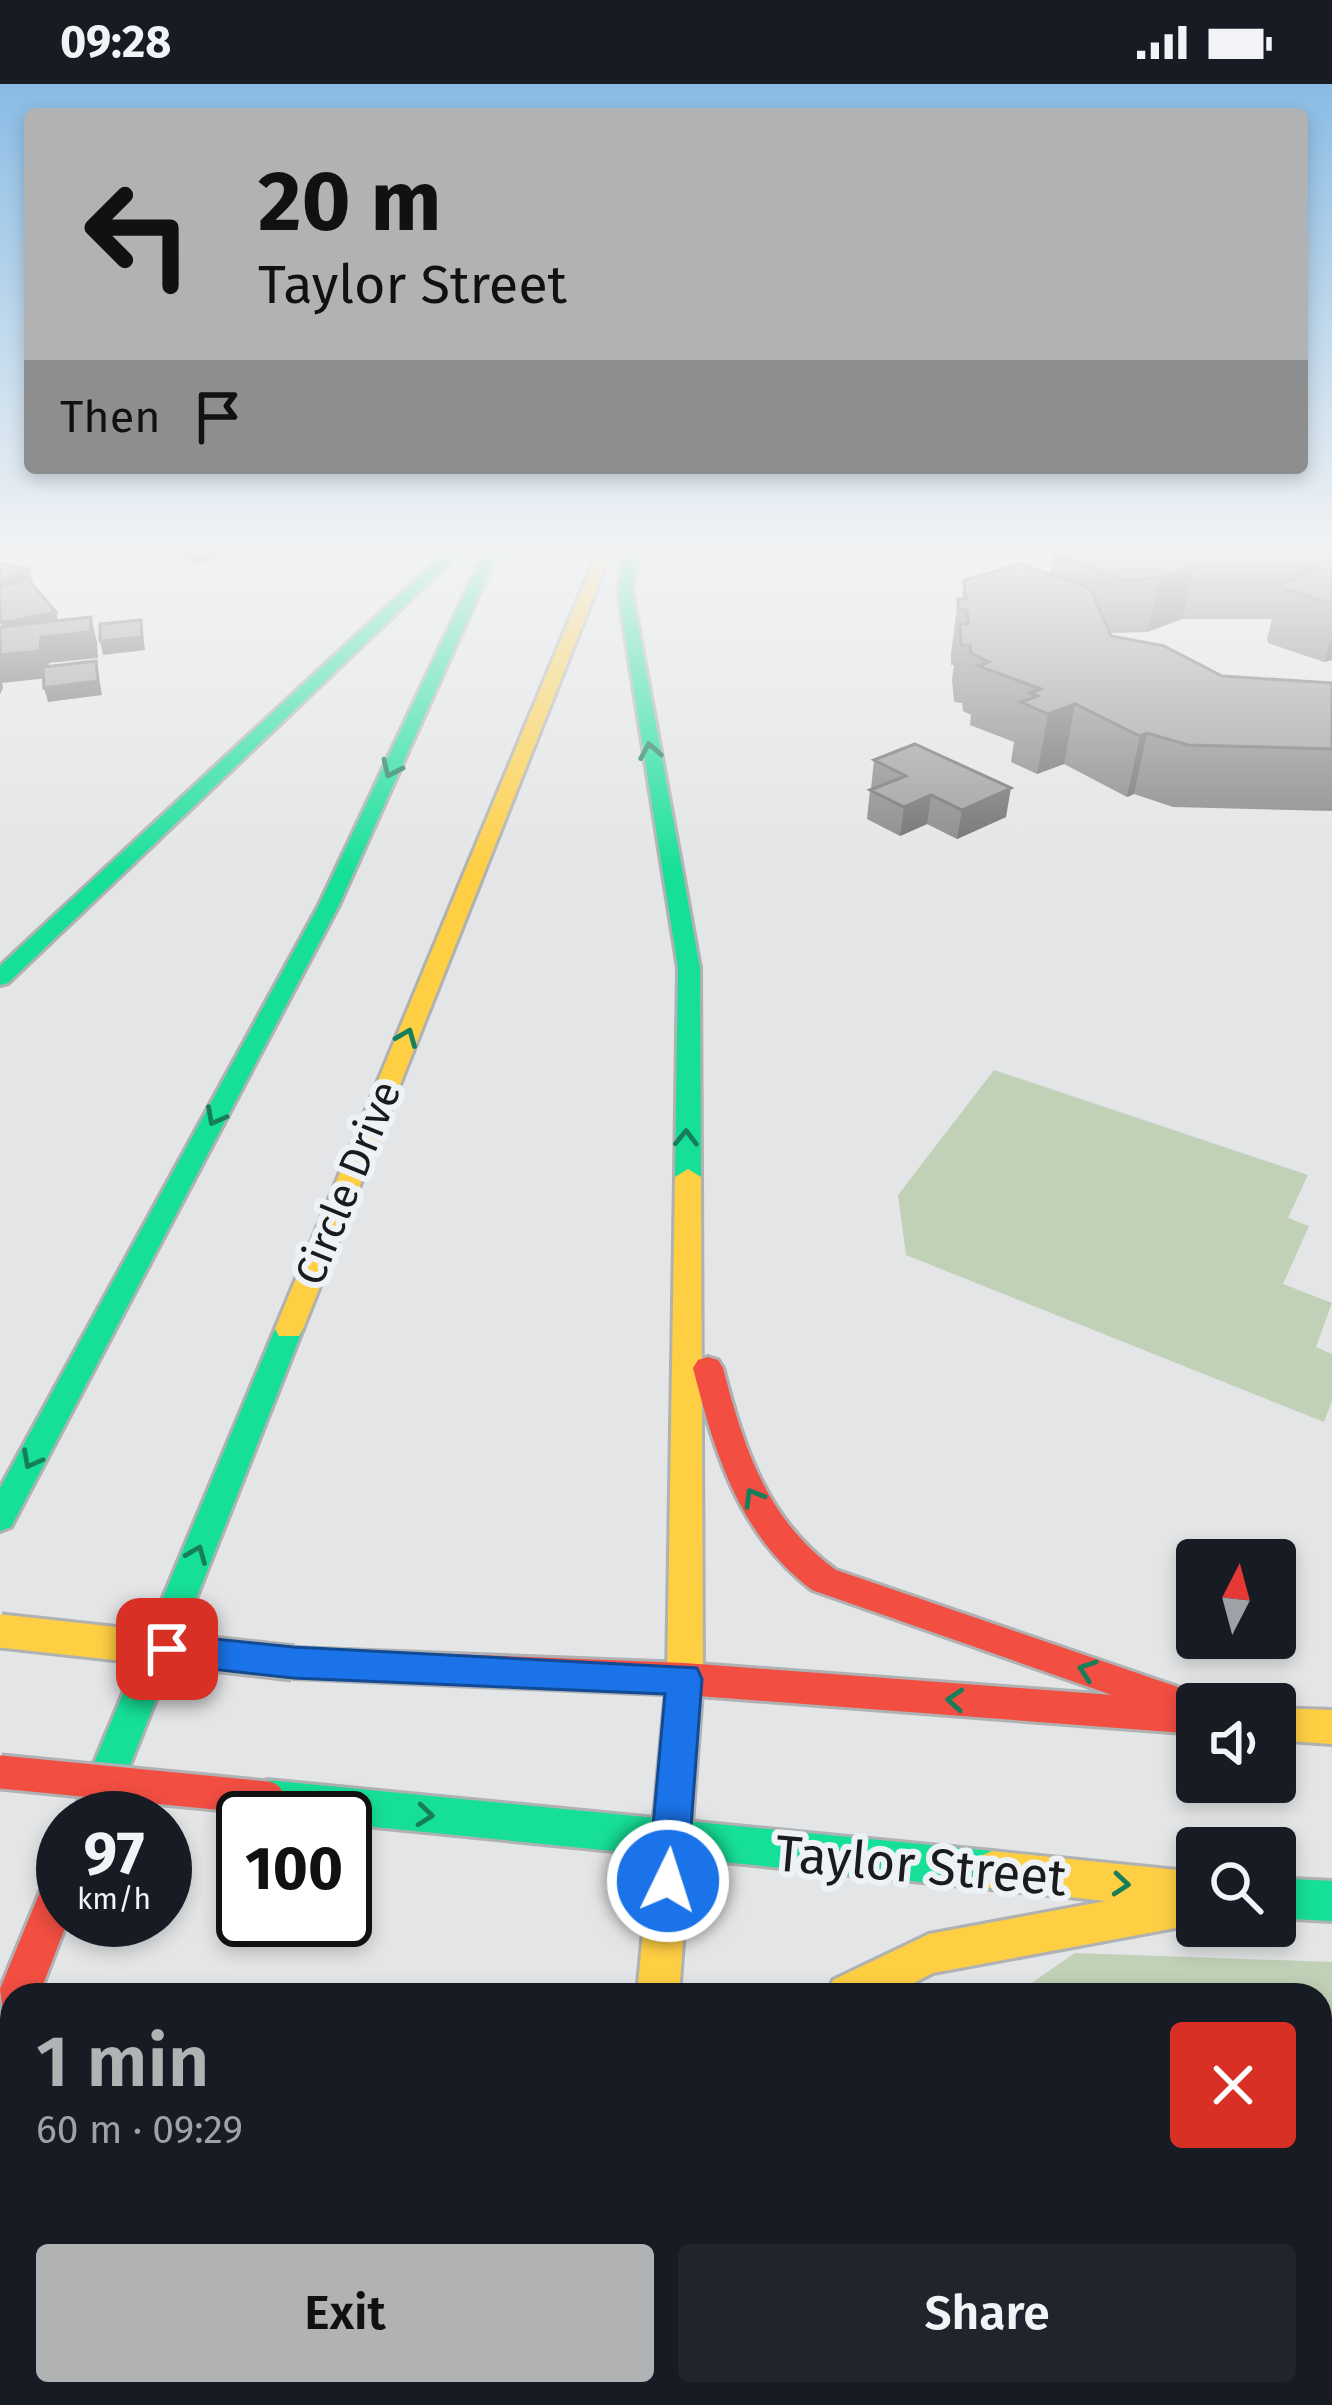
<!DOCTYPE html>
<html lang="en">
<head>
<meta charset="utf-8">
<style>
	:root { --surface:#171b24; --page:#20242c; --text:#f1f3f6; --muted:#9ea1a6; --accent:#b0b2b4 }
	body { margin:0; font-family:"Fira Sans",sans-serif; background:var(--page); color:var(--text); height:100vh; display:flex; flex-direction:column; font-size:45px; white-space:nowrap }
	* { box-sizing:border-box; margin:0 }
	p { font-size:39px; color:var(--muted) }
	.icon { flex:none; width:66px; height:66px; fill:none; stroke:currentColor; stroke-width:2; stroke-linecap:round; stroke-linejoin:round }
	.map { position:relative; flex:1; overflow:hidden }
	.sheet { position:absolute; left:0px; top:1899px; width:1332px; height:423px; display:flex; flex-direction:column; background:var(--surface); border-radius:36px 36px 0 0; box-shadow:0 6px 18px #0003 }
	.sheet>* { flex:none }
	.banner { position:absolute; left:24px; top:24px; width:1284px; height:366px; border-radius:12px; box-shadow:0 6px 18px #0003; background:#b0b2b4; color:#111; overflow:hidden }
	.needle { width:78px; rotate:6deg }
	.tools { position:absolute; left:1176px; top:1455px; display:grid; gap:24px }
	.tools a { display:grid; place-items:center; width:120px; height:120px; border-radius:12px; background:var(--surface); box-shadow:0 6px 18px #0003; font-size:60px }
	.speed { position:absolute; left:36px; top:1707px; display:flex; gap:24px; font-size:60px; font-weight:700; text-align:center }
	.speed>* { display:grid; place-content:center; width:156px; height:156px; border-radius:50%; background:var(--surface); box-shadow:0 6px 18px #0003; line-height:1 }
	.speed small { font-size:30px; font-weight:400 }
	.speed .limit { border:6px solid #111; border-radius:18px; background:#fff; color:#111 }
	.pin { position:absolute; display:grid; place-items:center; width:102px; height:102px; color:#fff; margin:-51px; border-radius:24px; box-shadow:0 6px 18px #0006 }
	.me { position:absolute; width:132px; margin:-66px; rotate:4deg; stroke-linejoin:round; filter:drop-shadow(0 0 9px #0008) }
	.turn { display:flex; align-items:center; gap:42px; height:252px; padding:0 36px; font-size:54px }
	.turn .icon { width:156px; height:156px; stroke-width:2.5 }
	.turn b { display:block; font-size:84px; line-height:102px }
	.then { display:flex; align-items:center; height:114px; padding:0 36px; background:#0003; gap:24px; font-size:45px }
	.round { display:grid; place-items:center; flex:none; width:126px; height:126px; border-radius:12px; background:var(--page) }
	.headline { display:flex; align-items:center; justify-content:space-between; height:204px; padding:0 36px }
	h1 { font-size:72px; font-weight:600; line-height:90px; color:var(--accent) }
	.cta { display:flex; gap:24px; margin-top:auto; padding:24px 36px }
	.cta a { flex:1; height:138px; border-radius:12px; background:var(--accent); color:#111; font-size:48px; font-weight:600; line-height:138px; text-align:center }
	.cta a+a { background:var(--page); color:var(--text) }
	.status { display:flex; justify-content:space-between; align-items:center; height:84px; padding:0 60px; background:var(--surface); direction:ltr }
	.status svg { height:33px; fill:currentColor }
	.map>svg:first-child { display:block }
	.green { fill:#c1d1b7 }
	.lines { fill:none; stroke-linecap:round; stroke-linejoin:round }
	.fast-casing { stroke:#afb1b2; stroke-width:6 }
	.slow-casing { stroke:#afb1b2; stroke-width:6 }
	.jam-casing { stroke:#afb1b2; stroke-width:6 }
	.fast { fill:#16e098; fill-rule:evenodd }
	.slow { fill:#ffcf43; fill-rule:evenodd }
	.jam { fill:#f24e42; fill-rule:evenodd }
	.slow-bridge-casing { stroke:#afb1b2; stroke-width:39; stroke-linecap:butt }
	.jam-bridge-casing { stroke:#afb1b2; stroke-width:39; stroke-linecap:butt }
	.slow-bridge { stroke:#ffcf43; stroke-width:33 }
	.jam-bridge { stroke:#f24e42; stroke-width:33 }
	.wall { fill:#868687 }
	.shaded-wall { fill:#6d6d6e }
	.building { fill:#9c9c9d; stroke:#6d6d6e; stroke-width:3 }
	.oneway { stroke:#187e5a }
	.route { fill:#1a73e8; stroke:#114b97; stroke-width:3 }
	.labels { text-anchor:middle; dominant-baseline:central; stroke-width:12; stroke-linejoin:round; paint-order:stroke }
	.street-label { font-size:42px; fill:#1a1b1d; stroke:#eef2f6 }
	.near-street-label { font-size:51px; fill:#1a1b1d; stroke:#eef2f6 }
</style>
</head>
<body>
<div class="status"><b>09:28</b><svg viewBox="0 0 49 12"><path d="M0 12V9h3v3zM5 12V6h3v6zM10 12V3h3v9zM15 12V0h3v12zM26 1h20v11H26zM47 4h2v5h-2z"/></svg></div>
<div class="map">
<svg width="1332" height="2321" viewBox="0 0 1332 2321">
	<rect width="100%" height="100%" fill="#e3e5e7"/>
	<!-- green -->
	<path class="green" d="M 994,986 L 1308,1091 L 1288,1134 L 1309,1142 L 1283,1200 L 1332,1219 L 1316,1263 L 1332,1270 L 1332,1317 L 1324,1338 L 906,1171 L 898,1111 Z
		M 1075,1869 L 1332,1878 L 1332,2321 L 786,2321 L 789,2310 L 1320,2310 L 1320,1911 L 1014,1911 Z"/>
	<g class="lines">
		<!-- fast casing -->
		<g class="fast-casing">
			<path id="fast" d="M 450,464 L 465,464 L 8,899 L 0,901 L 0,882 Z
				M 486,464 L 500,464 L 339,821 L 11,1443 L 0,1447 L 0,1404 L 319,821 Z
				M 626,464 L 640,464 L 632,507 L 700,884 L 701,1093 L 688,1101 L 675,1093 L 678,884 L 618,507 Z
				M 289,1235 L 299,1238 L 303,1245 L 109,1734 L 71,1734 L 275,1245 L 279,1238 Z
				M 267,1696 L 992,1767 L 1006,1773 L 1011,1786 L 1006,1799 L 992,1805 L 345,1740 L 345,1734 L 289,1734 L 254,1727 L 248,1714 L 254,1701 Z
				M 1275,1794 L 1332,1797 L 1332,1837 L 1275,1834 Z"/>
		</g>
		<!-- slow casing -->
		<g class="slow-casing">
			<path id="slow" d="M 599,464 L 613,464 L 303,1245 L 299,1252 L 279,1252 L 275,1245 Z
				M 688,1085 L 701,1093 L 703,1595 L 679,1911 L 637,1911 L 667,1595 L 675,1093 Z
				M 1275,1624 L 1332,1626 L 1332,1660 L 1275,1656 Z
				M 992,1767 L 1197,1788 L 1197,1840 L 933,1889 L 891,1911 L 827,1911 L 833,1896 L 929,1850 L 1106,1817 L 992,1805 L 978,1799 L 973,1786 L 978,1773 Z"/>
		</g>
		<!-- jam casing -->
		<g class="jam-casing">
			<path id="jam" d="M 708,1273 L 718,1276 L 723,1284 C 744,1364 766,1435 836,1486 L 1210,1614 L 1213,1620 L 1197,1620 L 1197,1650 L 685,1611 L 293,1594 L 281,1590 L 276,1579 L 281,1568 L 293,1564 L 685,1579 L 1112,1611 L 812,1506 C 739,1451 715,1370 693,1284 L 698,1276 Z
				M 63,1781 L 63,1836 L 68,1836 L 39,1911 L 12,1911 L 12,1929 L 3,1926 L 0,1905 L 49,1786 Z
				M 578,2310 L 626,2310 L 626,2321 L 576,2321 Z
				M 641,2310 L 689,2310 L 688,2321 L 638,2321 Z"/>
		</g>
		<!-- fast -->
		<use href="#fast" class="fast"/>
		<!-- slow -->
		<use href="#slow" class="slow"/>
		<!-- jam -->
		<use href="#jam" class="jam"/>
		<!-- slow-bridge casing -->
		<g class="slow-bridge-casing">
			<path id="slow-bridge" d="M 0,1547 L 293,1579"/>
		</g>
		<!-- jam-bridge casing -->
		<g class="jam-bridge-casing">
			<path id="jam-bridge" d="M 0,1688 L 267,1714"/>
		</g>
		<!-- slow-bridge -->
		<use href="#slow-bridge" class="slow-bridge"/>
		<!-- jam-bridge -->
		<use href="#jam-bridge" class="jam-bridge"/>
	</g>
	<!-- wall -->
	<path class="wall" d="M 176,464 L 228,464 L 230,472 L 193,480 L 177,470 Z
		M 1054,464 L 1332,464 L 1332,576 L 1324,578 L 1268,559 L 1267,555 L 1272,535 L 1182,535 L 1147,548 L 1110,549 L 1111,552 L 1222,592 L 1332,599 L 1332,727 L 1173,723 L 1134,710 L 1127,713 L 1064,680 L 1037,690 L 1011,678 L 1014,658 L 970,641 L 971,631 L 963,627 L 962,619 L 954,618 L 952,596 L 954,581 L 951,581 L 951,570 L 958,515 L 962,515 L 964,496 L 1050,490 Z
		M 874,676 L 1006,733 L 957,755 L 927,740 L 900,752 L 867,735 L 870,706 L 873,705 L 871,705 Z"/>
	<!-- shaded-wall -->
	<path class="shaded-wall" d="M 7,464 L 49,464 L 48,471 L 10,474 Z
		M 205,464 L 228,464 L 230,472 L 193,480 L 190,468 Z
		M 1194,482 L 1182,535 L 1147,548 L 1159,494 Z
		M 29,485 L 36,510 L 0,525 L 0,497 Z
		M 56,528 L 62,551 L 91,533 L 97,558 L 98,574 L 49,579 L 48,594 L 2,599 L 3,604 L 0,610 L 0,571 L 9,565 L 2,539 Z
		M 141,536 L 145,566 L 103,571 L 100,557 Z
		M 1332,552 L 1332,576 L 1324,578 Z
		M 96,577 L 102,611 L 48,618 L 44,604 Z
		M 1075,620 L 1064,680 L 1037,690 L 1048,630 Z
		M 1147,649 L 1134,710 L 1127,713 L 1140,652 Z
		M 1011,704 L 1006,733 L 957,755 L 962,726 Z
		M 931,711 L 927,740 L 900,752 L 904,723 Z"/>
	<!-- building -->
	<path class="building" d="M 1059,464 L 1332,464 L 1332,520 L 1283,504 L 1281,500 L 1317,485 L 1305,481 L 1194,482 L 1159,494 L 1124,496 L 1057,471 Z
		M 0,480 L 29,485 L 0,497 Z
		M 1020,480 L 1090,504 L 1111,552 L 1164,562 L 1222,592 L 1332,599 L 1332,665 L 1188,661 L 1147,649 L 1140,652 L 1075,620 L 1048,630 L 1021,618 L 1038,612 L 1030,609 L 1041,605 L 978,582 L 989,578 L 971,569 L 970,561 L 961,561 L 960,540 L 968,540 L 967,526 L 958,525 L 958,515 L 966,515 L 964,496 Z
		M 29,497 L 56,528 L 2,539 L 0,536 L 0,502 Z
		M 91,533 L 91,548 L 41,553 L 40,567 L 0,571 L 0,543 Z
		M 141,536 L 142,553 L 100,557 L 100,540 Z
		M 96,577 L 98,597 L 44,604 L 43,583 Z
		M 915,660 L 1011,704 L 962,726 L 931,711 L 904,723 L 870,706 L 906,692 L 874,676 Z"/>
	<!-- one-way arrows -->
	<defs><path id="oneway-chevron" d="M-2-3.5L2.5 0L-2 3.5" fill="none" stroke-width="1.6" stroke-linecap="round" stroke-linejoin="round" transform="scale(3)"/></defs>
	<g class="oneway">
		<use href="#oneway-chevron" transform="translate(650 667) rotate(-100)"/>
		<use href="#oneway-chevron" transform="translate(391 685) rotate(115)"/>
		<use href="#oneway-chevron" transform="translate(407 953) rotate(-68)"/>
		<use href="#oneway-chevron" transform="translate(215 1033) rotate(118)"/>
		<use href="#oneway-chevron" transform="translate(686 1054) rotate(-89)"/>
		<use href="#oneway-chevron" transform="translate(31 1376) rotate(118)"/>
		<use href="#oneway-chevron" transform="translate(753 1413) rotate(-121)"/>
		<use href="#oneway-chevron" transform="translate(197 1470) rotate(-68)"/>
		<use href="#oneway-chevron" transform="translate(1087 1586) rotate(-161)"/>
		<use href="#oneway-chevron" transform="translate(955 1616) rotate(-176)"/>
		<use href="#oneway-chevron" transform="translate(425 1731) rotate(6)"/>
		<use href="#oneway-chevron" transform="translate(1121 1800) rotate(5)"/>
	</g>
	<!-- sky -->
	<linearGradient id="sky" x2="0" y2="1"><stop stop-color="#89bce5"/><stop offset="0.59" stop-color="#f2f3f4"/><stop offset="1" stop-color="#f2f3f4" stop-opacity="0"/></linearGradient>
	<rect width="1332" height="789" fill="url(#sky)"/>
	<!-- route -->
	<path class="route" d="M 167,1550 L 293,1563 L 697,1584 L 702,1595 L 687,1797 L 681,1810 L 668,1816 L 654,1810 L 648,1797 L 665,1610 L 293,1594 L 167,1580 L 155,1576 L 150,1565 L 155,1554 Z"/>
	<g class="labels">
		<!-- street labels -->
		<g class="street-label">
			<text transform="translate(348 1099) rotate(-68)">Circle Drive</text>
		</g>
		<!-- near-street labels -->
		<g class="near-street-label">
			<text transform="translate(921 1782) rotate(5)">Taylor Street</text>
		</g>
	</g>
</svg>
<div class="tools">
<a><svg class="needle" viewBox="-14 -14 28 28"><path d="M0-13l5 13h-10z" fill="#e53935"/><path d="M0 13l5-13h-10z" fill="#9ea1a6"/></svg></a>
<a><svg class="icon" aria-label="sound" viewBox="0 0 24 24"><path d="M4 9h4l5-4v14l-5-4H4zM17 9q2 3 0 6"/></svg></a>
<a><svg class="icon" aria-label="search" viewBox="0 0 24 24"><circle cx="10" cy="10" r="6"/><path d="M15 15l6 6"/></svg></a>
</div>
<div class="speed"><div>97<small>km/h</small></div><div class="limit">100</div></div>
<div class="pin" style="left:167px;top:1565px;background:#d93025"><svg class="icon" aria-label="arrive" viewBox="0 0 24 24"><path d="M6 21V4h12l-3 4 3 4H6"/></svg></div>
<svg class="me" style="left:668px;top:1797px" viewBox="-20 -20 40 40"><circle r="17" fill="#1a73e8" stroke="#fff" stroke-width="3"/><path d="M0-11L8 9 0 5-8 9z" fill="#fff"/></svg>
<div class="banner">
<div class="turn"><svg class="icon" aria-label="left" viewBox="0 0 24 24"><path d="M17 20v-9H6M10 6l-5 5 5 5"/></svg><div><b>20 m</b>Taylor Street</div></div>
<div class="then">Then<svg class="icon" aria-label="arrive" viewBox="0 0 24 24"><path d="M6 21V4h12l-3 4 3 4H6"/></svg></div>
</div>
<section class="sheet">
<div class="headline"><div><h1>1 min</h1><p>60 m · 09:29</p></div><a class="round" style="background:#d93025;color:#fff"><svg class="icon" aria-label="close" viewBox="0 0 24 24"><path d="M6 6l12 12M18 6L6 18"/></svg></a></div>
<div class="cta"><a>Exit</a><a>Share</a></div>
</section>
</div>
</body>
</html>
